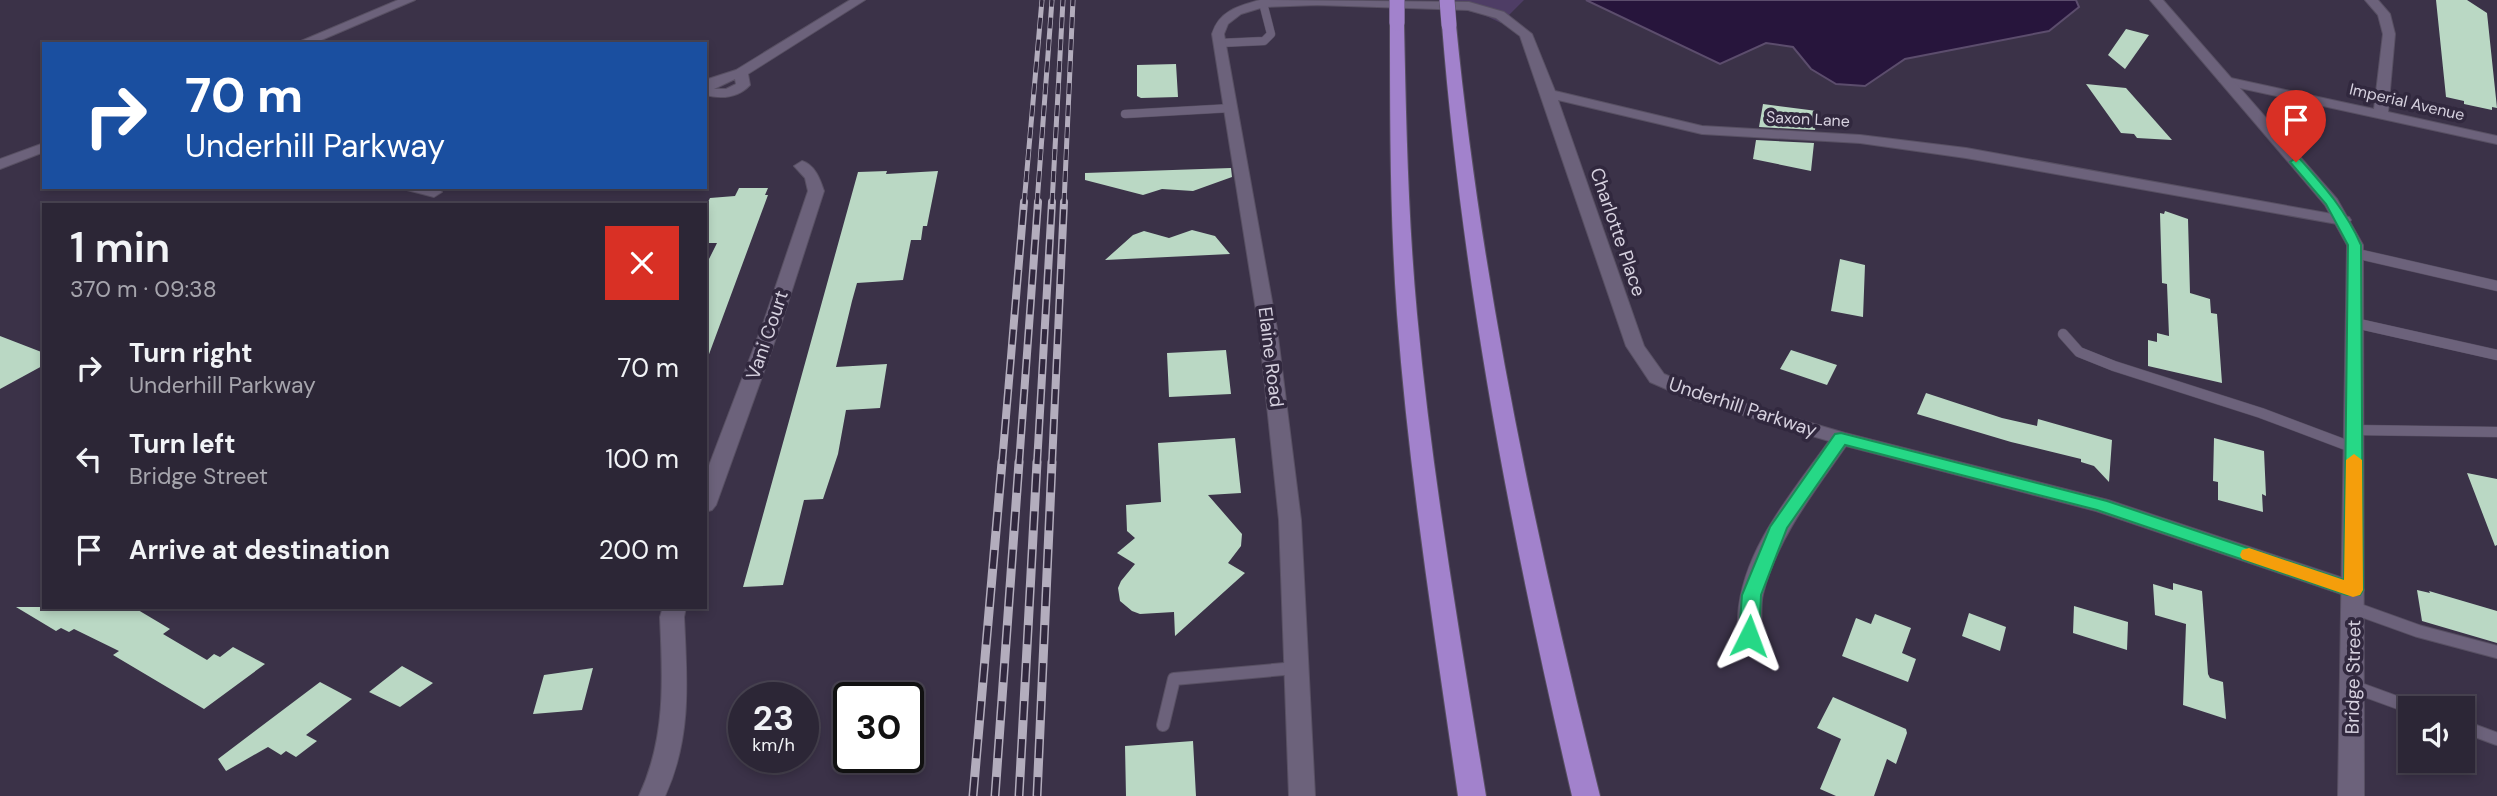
<!DOCTYPE html>
<html lang="en">
<head>
<meta charset="utf-8">
<style>
	:root { --surface:#2c2636; --page:#383242; --text:#f1f3f6; --muted:#a6a5ad; --line:#484351 }
	body { margin:0; font-family:"DM Sans",sans-serif; background:var(--page); color:var(--text); height:100vh; display:flex; flex-direction:column; font-size:26px; white-space:nowrap }
	* { box-sizing:border-box; margin:0 }
	p { font-size:23px; color:var(--muted) }
	.icon { flex:none; width:38px; height:38px; fill:none; stroke:currentColor; stroke-width:2; stroke-linecap:round; stroke-linejoin:round }
	.map { position:relative; flex:1; overflow:hidden }
	.drawer { position:absolute; left:42px; top:203px; width:665px; height:406px; display:flex; flex-direction:column; background:var(--surface); border-radius:0px; box-shadow:0 4px 10px #0003,0 0 0 2px var(--line) }
	.drawer>* { flex:none }
	.guide { position:absolute; left:42px; top:42px; width:665px; height:147px; border-radius:0px; box-shadow:0 4px 10px #0003,0 0 0 2px var(--line); background:#1a4fa0; color:#fff; overflow:hidden }
	.controls { position:absolute; left:2398px; top:696px; display:grid; gap:14px }
	.controls a { display:grid; place-items:center; width:77px; height:77px; border-radius:0px; background:var(--surface); box-shadow:0 4px 10px #0003,0 0 0 2px var(--line); font-size:35px }
	.speed { position:absolute; left:728px; top:682px; display:flex; gap:14px; font-size:35px; font-weight:700; text-align:center }
	.speed>* { display:grid; place-content:center; width:91px; height:91px; border-radius:50%; background:var(--surface); box-shadow:0 4px 10px #0003,0 0 0 2px var(--line); line-height:1 }
	.speed small { font-size:18px; font-weight:400 }
	.speed .limit { border:4px solid #111; border-radius:10px; background:#fff; color:#111 }
	.pin { position:absolute; display:grid; place-items:center; width:60px; height:60px; color:#fff; margin:-72px -30px; border-radius:50% 50% 50% 0; rotate:-45deg; box-shadow:0 0 7px #0007 }
	.pin .icon { rotate:45deg }
	.me { position:absolute; width:77px; margin:-38px; rotate:3deg; stroke-linejoin:round; filter:drop-shadow(0 0 5px #0008) }
	.turn { display:flex; align-items:center; gap:24px; height:147px; padding:0 28px; font-size:32px }
	.turn .icon { width:91px; height:91px; stroke-width:2.5 }
	.turn b { display:block; font-size:49px; line-height:60px }
	.round { display:grid; place-items:center; flex:none; width:74px; height:74px; border-radius:0px; background:var(--page) }
	.summary { display:flex; align-items:center; justify-content:space-between; height:119px; padding:0 28px }
	h1 { font-size:42px; font-weight:600; line-height:52px }
	ul { padding:0; list-style:none }
	li { display:flex; align-items:center; gap:21px; height:91px; padding:0 28px }
	li div { flex:1 }
	li b { display:block; font-size:26px }
	li em { font-style:normal }
	.map>svg:first-child { display:block }
	.green { fill:#4e3d65 }
	.water { fill:#27153c; stroke:#5c4d6d; stroke-width:2 }
	.building { fill:#bad8c4 }
	.lines { fill:none; stroke-linecap:round; stroke-linejoin:round }
	.service-far2-casing { stroke:#585063; stroke-width:9 }
	.service-far1-casing { stroke:#585063; stroke-width:11 }
	.service-casing { stroke:#585063; stroke-width:14 }
	.minor-casing { stroke:#585063; stroke-width:2 }
	.secondary-casing { stroke:#585063; stroke-width:2 }
	.motorway-casing { stroke:#585063; stroke-width:2 }
	.service-far2 { stroke:#6c627b; stroke-width:8 }
	.service-far1 { stroke:#6c627b; stroke-width:10 }
	.service { stroke:#6c627b; stroke-width:12 }
	.minor { fill:#6c627b; fill-rule:evenodd }
	.secondary { fill:#6c627b; fill-rule:evenodd }
	.motorway { fill:#a282cc; fill-rule:evenodd }
	.rail-far2-casing { stroke:#b3adbd; stroke-width:5 }
	.rail-far1-casing { stroke:#b3adbd; stroke-width:8 }
	.rail-casing { stroke:#b3adbd; stroke-width:9 }
	.rail-far2 { stroke:#31283e; stroke-width:3.5; stroke-dasharray:11; stroke-linecap:butt }
	.rail-far1 { stroke:#31283e; stroke-width:5; stroke-dasharray:15; stroke-linecap:butt }
	.rail { stroke:#31283e; stroke-width:6; stroke-dasharray:19; stroke-linecap:butt }
	.motorway-bridge-casing { stroke:#585063; stroke-width:16; stroke-linecap:butt }
	.motorway-bridge { stroke:#a282cc; stroke-width:15 }
	.route { fill:#26d886; stroke:#198c57; stroke-width:2 }
	.slow { fill:#f59e0b }
	.labels { text-anchor:middle; dominant-baseline:central; stroke-width:7; stroke-linejoin:round; paint-order:stroke }
	.far-street-label { font-size:16px; fill:#d6d1df; stroke:#31283e }
	.street-label { font-size:19px; fill:#d6d1df; stroke:#31283e }
</style>
</head>
<body>
<div class="map">
<svg width="2497" height="796" viewBox="0 0 2497 796">
	<rect width="100%" height="100%" fill="#3b3248"/>
	<!-- green -->
	<path class="green" d="M 1446,0 L 1524,0 L 1501,23 L 1484,15 L 1449,6 Z"/>
	<!-- water -->
	<path class="water" d="M 1586,0 L 2076,0 L 2079,7 L 2049,31 L 1905,59 L 1865,86 L 1836,84 L 1811,69 L 1793,47 L 1766,43 L 1720,64 Z"/>
	<!-- building -->
	<path class="building" d="M 2436,0 L 2467,0 L 2487,13 L 2497,108 L 2492,107 L 2492,110 L 2464,104 L 2464,101 L 2446,97 Z
		M 2126,29 L 2149,35 L 2125,69 L 2108,55 Z
		M 1176,64 L 1178,97 L 1141,98 L 1137,96 L 1137,65 Z
		M 2086,84 L 2126,88 L 2172,140 L 2137,138 L 2134,134 L 2121,133 Z
		M 1763,104 L 1817,111 L 1815,130 L 1759,127 Z
		M 1756,140 L 1814,143 L 1811,171 L 1753,159 Z
		M 1231,168 L 1232,177 L 1193,191 L 1162,189 L 1143,195 L 1085,180 L 1085,173 Z
		M 887,171 L 886,174 L 938,171 L 927,226 L 923,226 L 921,240 L 911,240 L 903,280 L 857,283 L 852,301 L 836,367 L 887,364 L 880,408 L 846,410 L 838,454 L 823,499 L 804,500 L 783,585 L 743,587 L 858,172 Z
		M 739,188 L 768,188 L 765,195 L 768,195 L 708,357 L 705,357 L 705,267 L 717,243 L 705,243 L 705,208 L 710,198 L 735,196 Z
		M 2165,211 L 2188,219 L 2190,293 L 2210,299 L 2211,313 L 2217,314 L 2222,383 L 2148,366 L 2148,340 L 2157,342 L 2157,333 L 2169,336 L 2167,284 L 2162,283 L 2160,213 L 2164,214 Z
		M 1192,230 L 1215,236 L 1230,254 L 1105,260 L 1133,235 L 1144,231 L 1169,238 Z
		M 1840,259 L 1865,265 L 1863,317 L 1831,311 Z
		M 0,336 L 44,353 L 44,365 L 0,389 Z
		M 1226,350 L 1231,394 L 1169,397 L 1167,353 Z
		M 1791,350 L 1837,365 L 1827,385 L 1780,369 Z
		M 1926,393 L 2002,418 L 2037,426 L 2038,419 L 2112,440 L 2109,482 L 2094,466 L 2081,462 L 2081,459 L 2011,442 L 1917,414 Z
		M 1235,438 L 1241,493 L 1208,495 L 1242,534 L 1241,546 L 1228,563 L 1245,573 L 1175,636 L 1174,612 L 1140,614 L 1132,611 L 1120,601 L 1118,588 L 1121,581 L 1135,564 L 1117,553 L 1135,538 L 1127,531 L 1126,505 L 1161,502 L 1158,443 Z
		M 2214,438 L 2264,451 L 2266,496 L 2262,494 L 2263,512 L 2218,500 L 2218,482 L 2213,481 Z
		M 2467,473 L 2497,479 L 2497,545 L 2495,546 Z
		M 2173,583 L 2202,591 L 2208,674 L 2210,678 L 2223,682 L 2226,719 L 2183,705 L 2186,624 L 2155,615 L 2153,584 L 2173,590 Z
		M 2417,590 L 2430,593 L 2429,591 L 2497,611 L 2497,643 L 2422,621 Z
		M 2074,606 L 2128,622 L 2127,650 L 2073,633 Z
		M 16,607 L 133,607 L 170,629 L 163,634 L 207,660 L 214,654 L 220,657 L 233,647 L 265,664 L 204,709 L 113,655 L 119,651 L 74,629 L 69,632 L 61,628 L 56,631 Z
		M 1969,613 L 2006,627 L 2000,651 L 1962,636 Z
		M 1875,614 L 1911,628 L 1902,653 L 1916,659 L 1908,682 L 1842,656 L 1856,618 L 1871,624 Z
		M 402,666 L 433,683 L 400,707 L 369,692 Z
		M 593,668 L 582,710 L 533,714 L 544,675 Z
		M 320,682 L 352,699 L 306,735 L 317,741 L 296,757 L 286,751 L 281,755 L 268,747 L 226,771 L 218,759 Z
		M 1833,697 L 1906,729 L 1907,733 L 1896,764 L 1887,759 L 1874,796 L 1836,796 L 1820,789 L 1841,739 L 1817,728 Z
		M 1193,741 L 1196,796 L 1126,796 L 1125,746 Z"/>
	<g class="lines">
		<!-- service-far2 casing -->
		<g class="service-far2-casing">
			<path id="service-far2" d="M 1220,43 L 1264,41 L 1271,34 L 1263,3
				M 1125,114 L 1232,108"/>
		</g>
		<!-- service-far1 casing -->
		<g class="service-far1-casing">
			<path id="service-far1" d="M 2354,253 L 2497,286
				M 2355,323 L 2497,355
				M 2063,334 L 2079,352 L 2114,366 L 2261,413 L 2354,448
				M 2354,430 L 2497,432"/>
		</g>
		<!-- service casing -->
		<g class="service-casing">
			<path id="service" d="M 2354,608 L 2418,631 L 2497,652
				M 2352,686 L 2415,709
				M 1163,725 L 1174,679 L 1296,668
				M 2462,726 L 2497,739"/>
		</g>
		<!-- minor casing -->
		<g class="minor-casing">
			<path id="minor" d="M 398,0 L 415,0 L 312,44 L 294,44 Z
				M 850,0 L 865,0 L 748,74 L 750,85 C 738,98 722,99 705,95 L 705,82 L 708,79 L 736,70 ZM 735,79 L 736,84 L 726,89 L 714,89 Z
				M 1260,0 L 1469,2 L 1504,12 L 1532,34 L 1555,91 L 1702,126 L 1860,135 L 1966,148 L 2349,217 L 2351,220 L 2349,223 L 2343,225 L 1966,158 L 1860,143 L 1702,134 L 1558,100 L 1644,346 L 1664,374 L 1703,391 L 1845,433 L 2108,500 L 2361,584 L 2364,590 L 2361,596 L 2353,598 L 2096,511 L 1846,446 C 1814,492 1777,538 1763,594 C 1759,609 1765,628 1757,642 L 1749,645 L 1741,642 C 1736,634 1738,626 1738,616 C 1742,550 1792,493 1829,441 L 1689,399 L 1650,382 L 1626,346 L 1520,36 L 1496,18 L 1468,10 L 1317,5 L 1264,7 L 1241,14 L 1228,24 L 1224,34 L 1277,329 L 1301,520 L 1315,796 L 1289,796 L 1279,520 L 1259,329 L 1212,34 C 1219,11 1238,6 1260,0 Z
				M 2365,0 L 2378,0 L 2390,14 L 2395,34 L 2388,112 L 2497,136 L 2497,144 L 2226,85 L 2219,81 L 2226,77 L 2374,109 L 2383,34 L 2378,15 Z
				M 44,143 L 44,152 L 0,169 L 0,159 Z
				M 802,161 C 815,165 820,179 824,191 L 782,321 L 716,505 L 712,510 L 705,512 L 705,476 L 764,321 L 808,191 L 805,178 L 794,166 Z
				M 405,187 L 434,187 L 442,192 L 434,197 L 407,190 Z
				M 663,607 L 686,607 L 684,617 C 687,680 692,737 665,796 L 639,796 C 666,738 663,680 660,617 Z"/>
		</g>
		<!-- secondary casing -->
		<g class="secondary-casing">
			<path id="secondary" d="M 2150,0 L 2163,0 L 2337,199 L 2363,245 L 2364,796 L 2338,796 L 2347,245 L 2325,205 Z"/>
		</g>
		<!-- motorway casing -->
		<g class="motorway-casing">
			<path id="motorway" d="M 1397,19 L 1404,23 C 1406,120 1408,217 1417,314 C 1432,476 1460,636 1486,796 L 1458,796 C 1435,636 1409,475 1397,314 C 1390,217 1390,120 1390,23 Z
				M 1449,21 L 1456,25 C 1482,289 1536,539 1600,796 L 1572,796 C 1512,539 1463,288 1442,25 Z"/>
		</g>
		<!-- service-far2 -->
		<use href="#service-far2" class="service-far2"/>
		<!-- service-far1 -->
		<use href="#service-far1" class="service-far1"/>
		<!-- service -->
		<use href="#service" class="service"/>
		<!-- minor -->
		<use href="#minor" class="minor"/>
		<!-- secondary -->
		<use href="#secondary" class="secondary"/>
		<!-- motorway -->
		<use href="#motorway" class="motorway"/>
		<!-- rail-far2 casing -->
		<g class="rail-far2-casing">
			<path id="rail-far2" d="M 1024,204 L 1042,0
				M 1037,204 L 1052,0
				M 1052,204 L 1063,0
				M 1064,204 L 1073,0"/>
		</g>
		<!-- rail-far1 casing -->
		<g class="rail-far1-casing">
			<path id="rail-far1" d="M 1002,464 L 1024,202
				M 1019,464 L 1038,202
				M 1037,464 L 1052,202
				M 1052,464 L 1064,202"/>
		</g>
		<!-- rail casing -->
		<g class="rail-casing">
			<path id="rail" d="M 973,796 L 1002,462
				M 995,796 L 1019,462
				M 1019,796 L 1037,462
				M 1037,796 L 1052,462"/>
		</g>
		<!-- rail-far2 -->
		<use href="#rail-far2" class="rail-far2"/>
		<!-- rail-far1 -->
		<use href="#rail-far1" class="rail-far1"/>
		<!-- rail -->
		<use href="#rail" class="rail"/>
		<!-- motorway-bridge casing -->
		<g class="motorway-bridge-casing">
			<path id="motorway-bridge" d="M 1397,0 L 1397,23
				M 1447,0 L 1449,25"/>
		</g>
		<!-- motorway-bridge -->
		<use href="#motorway-bridge" class="motorway-bridge"/>
	</g>
	<!-- route -->
	<path class="route" d="M 2296,158 L 2300,159 C 2325,187 2346,211 2361,245 L 2363,590 L 2360,595 L 2347,595 L 2097,510 L 1845,445 L 1787,528 L 1761,595 L 1759,636 L 1756,641 L 1749,643 L 1742,641 L 1739,636 L 1742,595 L 1770,527 L 1835,434 L 1841,433 L 2107,501 L 2344,580 L 2348,245 L 2326,204 L 2290,162 Z"/>
	<!-- slow -->
	<path class="slow" d="M 2354,454 L 2362,460 L 2363,590 L 2360,595 L 2353,597 L 2242,559 L 2240,555 L 2242,550 L 2249,548 L 2344,580 L 2346,460 Z"/>
	<g class="labels">
		<!-- far-street labels -->
		<g class="far-street-label">
			<text transform="translate(2407 102) rotate(13)">Imperial Avenue</text>
			<text transform="translate(1808 119) rotate(3)">Saxon Lane</text>
		</g>
		<!-- street labels -->
		<g class="street-label">
			<text transform="translate(1618 232) rotate(71)">Charlotte Place</text>
			<text transform="translate(767 335) rotate(-71)">Vani Court</text>
			<text transform="translate(1271 357) rotate(83)">Elaine Road</text>
			<text transform="translate(1743 407) rotate(18)">Underhill Parkway</text>
			<text transform="translate(2353 677) rotate(-89)">Bridge Street</text>
		</g>
	</g>
</svg>
<div class="controls">
<a><svg class="icon" aria-label="sound" viewBox="0 0 24 24"><path d="M4 9h4l5-4v14l-5-4H4zM17 9q2 3 0 6"/></svg></a>
</div>
<div class="speed"><div>23<small>km/h</small></div><div class="limit">30</div></div>
<div class="pin" style="left:2296px;top:162px;background:#d93025"><svg class="icon" aria-label="arrive" viewBox="0 0 24 24"><path d="M6 21V4h12l-3 4 3 4H6"/></svg></div>
<svg class="me" style="left:1749px;top:636px" viewBox="-20 -20 40 40"><path d="M0-17L14 15 0 8-14 15z" fill="#26d886" stroke="#fff" stroke-width="4"/></svg>
<div class="guide">
<div class="turn"><svg class="icon" aria-label="right" viewBox="0 0 24 24"><path d="M7 20v-9h11M14 6l5 5-5 5"/></svg><div><b>70 m</b>Underhill Parkway</div></div>
</div>
<section class="drawer">
<div class="summary"><div><h1>1 min</h1><p>370 m · 09:38</p></div><a class="round" style="background:#d93025;color:#fff"><svg class="icon" aria-label="close" viewBox="0 0 24 24"><path d="M6 6l12 12M18 6L6 18"/></svg></a></div>
<ul>
<li><svg class="icon" aria-label="right" viewBox="0 0 24 24"><path d="M7 20v-9h11M14 6l5 5-5 5"/></svg><div><b>Turn right</b><p>Underhill Parkway</p></div><em>70 m</em></li>
<li><svg class="icon" aria-label="left" viewBox="0 0 24 24"><path d="M17 20v-9H6M10 6l-5 5 5 5"/></svg><div><b>Turn left</b><p>Bridge Street</p></div><em>100 m</em></li>
<li><svg class="icon" aria-label="arrive" viewBox="0 0 24 24"><path d="M6 21V4h12l-3 4 3 4H6"/></svg><div><b>Arrive at destination</b></div><em>200 m</em></li>
</ul>
</section>
</div>
</body>
</html>
